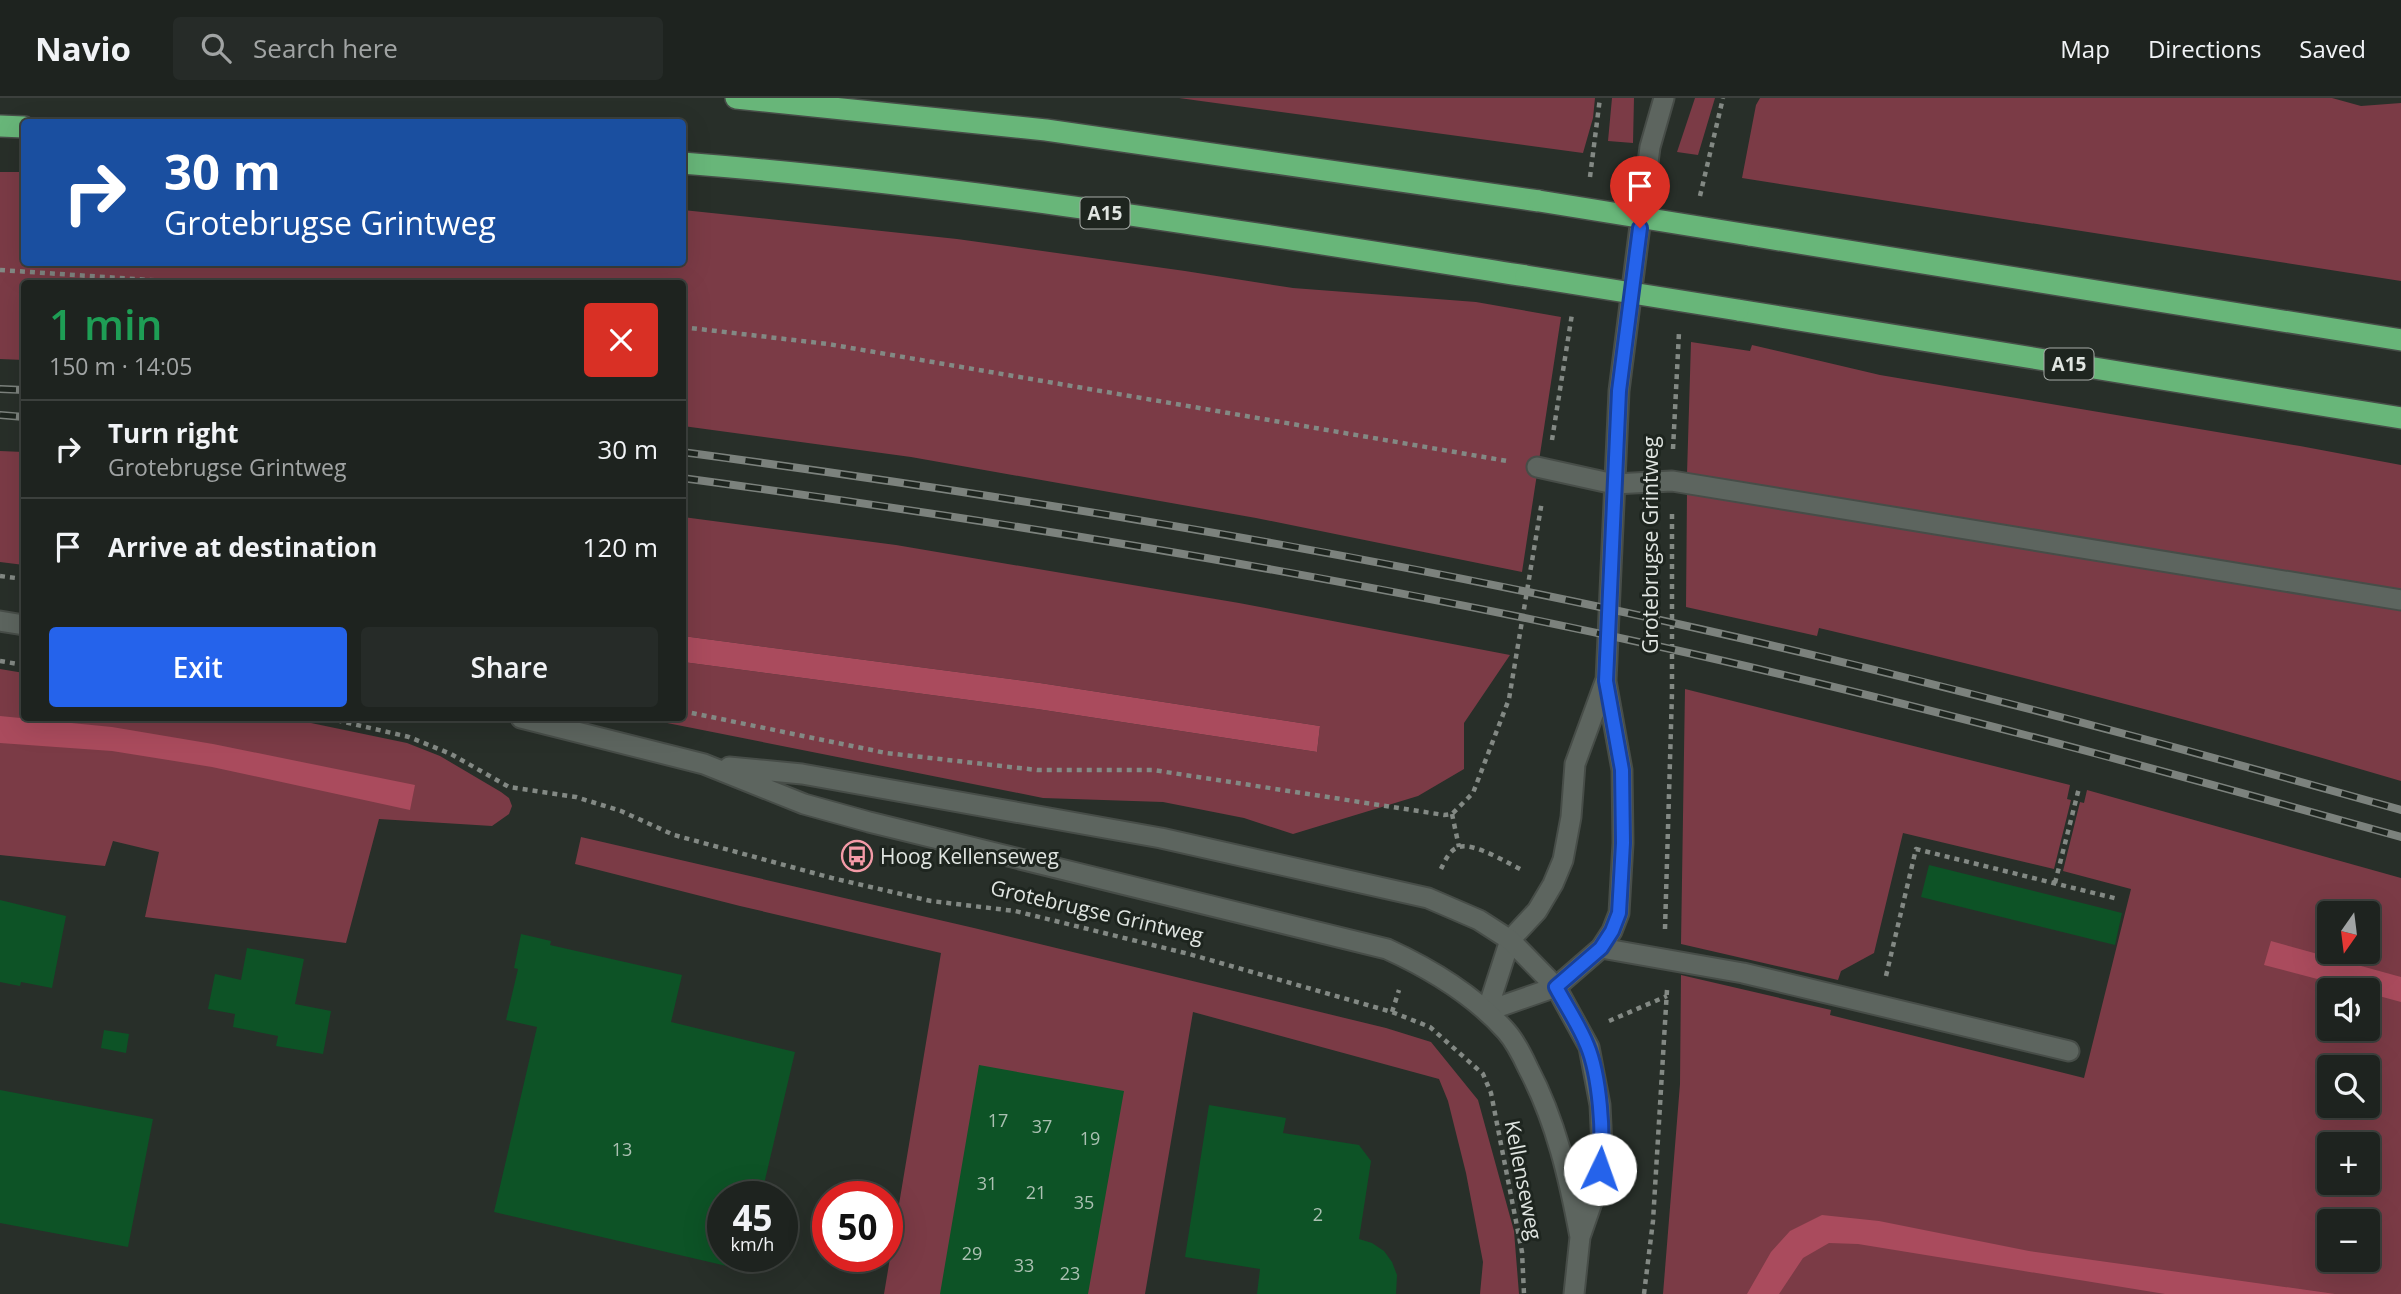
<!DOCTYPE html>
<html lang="en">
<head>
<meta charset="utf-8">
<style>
	:root { --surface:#1e231f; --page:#262b28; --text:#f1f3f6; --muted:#a1a4a4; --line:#3c403d; --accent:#2563eb }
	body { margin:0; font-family:"Open Sans",sans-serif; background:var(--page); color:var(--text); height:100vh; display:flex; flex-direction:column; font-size:26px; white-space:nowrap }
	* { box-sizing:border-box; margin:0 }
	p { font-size:23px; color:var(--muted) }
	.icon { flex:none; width:38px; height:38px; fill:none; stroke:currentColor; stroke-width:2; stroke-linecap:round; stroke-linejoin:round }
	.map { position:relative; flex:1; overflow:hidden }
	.sheet { position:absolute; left:21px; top:182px; width:665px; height:441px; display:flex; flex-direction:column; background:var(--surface); border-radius:7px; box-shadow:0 7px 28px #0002,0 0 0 2px var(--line) }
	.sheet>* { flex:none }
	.top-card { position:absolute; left:21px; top:21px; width:665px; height:147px; border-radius:7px; box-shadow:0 7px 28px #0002,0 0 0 2px var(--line); background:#1a4fa0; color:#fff; overflow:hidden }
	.needle { width:46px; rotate:194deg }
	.controls { position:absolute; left:2317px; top:803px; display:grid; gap:14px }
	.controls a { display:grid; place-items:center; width:63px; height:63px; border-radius:7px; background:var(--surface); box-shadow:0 7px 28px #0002,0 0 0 2px var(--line); font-size:35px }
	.speed { position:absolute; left:707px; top:1083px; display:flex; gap:14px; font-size:35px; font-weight:700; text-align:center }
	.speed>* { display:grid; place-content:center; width:91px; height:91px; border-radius:50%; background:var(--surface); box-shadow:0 7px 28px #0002,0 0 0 2px var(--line); line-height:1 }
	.speed small { font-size:18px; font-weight:400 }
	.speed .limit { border:10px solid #d22; background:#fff; color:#111 }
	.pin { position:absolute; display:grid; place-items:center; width:60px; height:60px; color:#fff; margin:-72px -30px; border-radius:50% 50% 50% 0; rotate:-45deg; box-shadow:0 0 7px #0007 }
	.pin .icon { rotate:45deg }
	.me { position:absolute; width:77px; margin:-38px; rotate:3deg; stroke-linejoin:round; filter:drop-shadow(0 0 5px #0008) }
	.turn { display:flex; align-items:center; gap:24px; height:147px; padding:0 28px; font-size:32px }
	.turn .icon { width:91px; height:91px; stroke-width:2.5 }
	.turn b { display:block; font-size:49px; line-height:60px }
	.round { display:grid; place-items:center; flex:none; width:74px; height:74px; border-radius:7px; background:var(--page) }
	.headline { display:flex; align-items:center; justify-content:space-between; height:119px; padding:0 28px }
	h1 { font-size:42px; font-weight:600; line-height:52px; color:#1e9e55 }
	.action { display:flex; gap:14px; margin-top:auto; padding:14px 28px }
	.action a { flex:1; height:80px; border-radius:7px; background:var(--accent); color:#fff; font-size:28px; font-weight:600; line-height:80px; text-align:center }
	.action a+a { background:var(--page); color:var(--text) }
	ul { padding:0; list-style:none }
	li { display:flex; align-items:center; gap:21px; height:98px; padding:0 28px; border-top:2px solid var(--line) }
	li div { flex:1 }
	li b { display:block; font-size:26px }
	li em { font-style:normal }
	header { display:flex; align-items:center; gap:42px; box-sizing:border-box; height:98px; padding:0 35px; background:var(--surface); border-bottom:2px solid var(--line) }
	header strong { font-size:33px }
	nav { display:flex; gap:38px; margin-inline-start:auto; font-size:24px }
	.search { width:490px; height:63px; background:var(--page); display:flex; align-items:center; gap:18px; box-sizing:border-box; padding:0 24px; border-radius:7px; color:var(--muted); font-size:26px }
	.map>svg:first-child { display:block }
	.green { fill:#7b3b46; fill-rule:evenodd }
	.water { fill:#aa4b5d }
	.building { fill:#0d5326 }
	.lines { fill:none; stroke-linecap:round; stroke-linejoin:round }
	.service-casing { stroke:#474d48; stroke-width:23 }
	.tertiary-casing { stroke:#474d48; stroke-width:23 }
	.secondary-casing { stroke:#474d48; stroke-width:23 }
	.motorway-casing { stroke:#474d48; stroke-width:24 }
	.path { stroke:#838984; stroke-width:4.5; stroke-dasharray:5 5; stroke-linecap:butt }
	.service { stroke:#5d655f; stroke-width:19 }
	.tertiary { stroke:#5d655f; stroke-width:19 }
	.secondary { stroke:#5d655f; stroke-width:19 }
	.motorway { stroke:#68b679; stroke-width:21 }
	.rail-casing { stroke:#7c827d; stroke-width:8 }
	.rail { stroke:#1e251f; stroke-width:5; stroke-dasharray:16; stroke-linecap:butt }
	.motorway-bridge-casing { stroke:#474d48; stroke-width:24; stroke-linecap:butt }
	.motorway-bridge { stroke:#68b679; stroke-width:21 }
	.route-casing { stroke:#184099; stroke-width:18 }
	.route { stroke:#2563eb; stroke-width:12 }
	.labels { text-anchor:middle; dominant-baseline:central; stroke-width:6; stroke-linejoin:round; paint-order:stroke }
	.number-label { font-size:18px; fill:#abc0b2 }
	.shield { fill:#1e251f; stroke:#a6aba7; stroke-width:2 }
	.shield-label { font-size:19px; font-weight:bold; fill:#e0e5e1 }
	.street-label { font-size:21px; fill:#e0e5e1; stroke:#1e251f }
	.poi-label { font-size:21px; fill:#e0e5e1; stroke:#1e251f; text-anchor:start }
</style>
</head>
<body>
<header>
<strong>Navio</strong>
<div class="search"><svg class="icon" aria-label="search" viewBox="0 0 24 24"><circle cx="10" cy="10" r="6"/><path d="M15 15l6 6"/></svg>Search here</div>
<nav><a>Map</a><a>Directions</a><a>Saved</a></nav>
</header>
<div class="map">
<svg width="2401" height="1196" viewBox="0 0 2401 1196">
	<rect width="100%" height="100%" fill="#282f29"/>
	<!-- green -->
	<path class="green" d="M 1179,0 L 1595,0 L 1593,20 L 1583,55 Z
		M 1612,0 L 1634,0 L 1633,45 L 1608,43 Z
		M 1695,0 L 1715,0 L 1698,57 L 1677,54 Z
		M 1760,0 L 2332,0 L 2361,8 L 2401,5 L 2401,183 L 1742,80 L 1756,7 Z
		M 0,74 L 24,74 L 24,164 L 682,164 L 683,112 L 957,141 L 1185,173 L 1293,190 L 1476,204 L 1561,219 L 1522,474 L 1256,420 L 911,359 L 683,328 L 682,186 L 24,186 L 24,262 L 0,261 Z
		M 1691,244 L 1750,253 L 1752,247 L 1880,277 L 2300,348 L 2401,367 L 2401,495 L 1687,376 Z
		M 0,353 L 24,354 L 24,467 L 0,464 Z
		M 1687,394 L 2401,510 L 2401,683 C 2209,626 2014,576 1819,530 L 1817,538 L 1686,509 Z
		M 683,419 L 896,447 L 1239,505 L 1510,557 L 1464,625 L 1464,671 L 1418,698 L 1293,736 L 1244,720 L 1163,704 L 1043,700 L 642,620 L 682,620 L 683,564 L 1037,611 L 1317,654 L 1320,628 L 1040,585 L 683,538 Z
		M 0,571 L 24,575 L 24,620 L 287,620 L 407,645 L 440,658 L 501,694 L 509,700 L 512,708 L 509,716 L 492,728 L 379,721 L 346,845 L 145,819 L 159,754 L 113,743 L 105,768 L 0,757 Z
		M 1685,591 L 2070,687 L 2067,701 L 2071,702 L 2054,771 L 1903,735 L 1874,855 L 1841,873 L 1838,882 L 1681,846 Z
		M 2087,692 L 2401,780 L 2401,1196 L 1663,1196 L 1680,986 L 1681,877 L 1831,912 L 1830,917 L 2084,980 L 2131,791 L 2063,773 L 2080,704 L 2084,705 ZM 2329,816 L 2368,816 L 2368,854 L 2329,854 ZM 2329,892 L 2368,892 L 2368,931 L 2329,931 ZM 2329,970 L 2368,970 L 2368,1008 L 2329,1008 ZM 2329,1046 L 2368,1046 L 2368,1085 L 2329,1085 ZM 2329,1124 L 2368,1124 L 2368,1162 L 2329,1162 Z
		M 581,739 L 974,830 L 1386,930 L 1431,944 L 1478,1002 L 1514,1133 L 1519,1196 L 1480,1196 L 1483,1164 L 1466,1075 L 1448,1003 L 1439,981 L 1193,914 L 1145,1196 L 884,1196 L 941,855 L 740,808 L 575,766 Z"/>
	<!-- water -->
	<path class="water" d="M 683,538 L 1040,585 L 1320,628 L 1317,654 L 1037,611 L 683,564 Z
		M 0,618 L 112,629 L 213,646 L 415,687 L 410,712 L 212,669 L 112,653 L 0,645 Z
		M 2271,843 L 2401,879 L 2401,904 L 2368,895 L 2368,892 L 2359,892 L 2264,867 Z
		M 1822,1117 L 1879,1123 L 2029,1153 L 2335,1196 L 2165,1196 L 1858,1146 L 1829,1145 L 1803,1160 L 1779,1196 L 1747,1196 L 1771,1154 L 1790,1133 Z"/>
	<!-- building -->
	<path class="building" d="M 1929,767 L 2122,815 L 2115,847 L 1921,799 Z
		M 0,802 L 66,818 L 52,890 L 21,884 L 20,888 L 0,884 Z
		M 521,836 L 551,843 L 550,847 L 682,877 L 671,924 L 795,954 L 761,1099 L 723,1099 L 723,1158 L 747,1158 L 744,1172 L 494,1114 L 537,929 L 506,922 L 518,871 L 514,870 Z
		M 247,850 L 304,861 L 295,906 L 331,913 L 323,956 L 276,948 L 278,938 L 233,929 L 235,916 L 208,911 L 215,876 L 241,882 Z
		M 104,932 L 129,936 L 126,955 L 101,950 Z
		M 979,967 L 1124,993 L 1088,1196 L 940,1196 Z
		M 0,992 L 153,1021 L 128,1149 L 0,1125 Z
		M 1209,1007 L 1286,1020 L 1283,1035 L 1359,1047 L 1371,1063 L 1359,1141 L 1372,1145 L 1384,1153 L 1392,1164 L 1397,1177 L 1396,1196 L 1257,1196 L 1260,1171 L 1185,1159 Z"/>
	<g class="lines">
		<!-- service casing -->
		<g class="service-casing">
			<path id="service" d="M 1537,369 L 1614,386 L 1672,383 L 2401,502
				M 1601,850 L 1743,875 L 2069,953"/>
		</g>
		<!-- tertiary casing -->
		<g class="tertiary-casing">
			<path id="tertiary" d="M 1487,913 L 1556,889 L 1601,850 L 1612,833 L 1619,815 L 1623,745 L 1622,672 L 1606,583 L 1619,293 L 1650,49 L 1664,0
				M 1487,913 L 1510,842 L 1537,813 L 1553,786 L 1563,762 L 1571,719 L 1575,666 L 1605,584"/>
		</g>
		<!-- secondary casing -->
		<g class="secondary-casing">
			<path id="secondary" d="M 0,523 L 24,527
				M 521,620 L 704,666 L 804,706 L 869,724 L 1387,851 C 1431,871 1473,896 1506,933 C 1515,943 1522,957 1528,970 C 1556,1023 1569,1080 1580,1139
				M 729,669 L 802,676 L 1161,740 L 1428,800 L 1479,822 L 1510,842 L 1556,889 L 1589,949 L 1600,1007 L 1602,1050 L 1597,1090 L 1580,1139 L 1574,1196"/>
		</g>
		<!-- motorway casing -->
		<g class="motorway-casing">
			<path id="motorway" d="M 736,0 L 1046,32 L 1539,103
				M 0,28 L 24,29
				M 682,65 C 965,87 1246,134 1526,178
				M 1749,137 L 2401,242
				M 1738,212 L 2401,320"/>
		</g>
		<!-- path -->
		<path class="path" d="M 1590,79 L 1600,0
			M 1700,98 L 1723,0
			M 0,172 L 209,186
			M 682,229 L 828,246 L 1507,363
			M 1552,342 L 1572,216
			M 1673,351 L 1679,234
			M 0,478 L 24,481
			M 0,563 L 24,567
			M 682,613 L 886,655 L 1037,672 L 1153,672 L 1444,717 L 1452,716 L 1473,695 L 1509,601 L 1542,403
			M 327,620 L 409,639 L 451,656 L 509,689 L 576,699 L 621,713 L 674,737 L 832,780 L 931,803 L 1015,813 L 1189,856 L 1392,914 L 1430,929 L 1483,976 L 1491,995 L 1522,1154 L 1524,1196
			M 1452,716 L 1459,749
			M 1441,771 C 1445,763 1449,752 1459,749 C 1474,744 1509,766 1524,773
			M 2055,785 L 2079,690
			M 1665,831 L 1672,595 L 1672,413
			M 1886,878 L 1916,751 L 2118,801
			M 1392,914 L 1399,892
			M 1609,923 L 1667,898
			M 1644,1196 L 1653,1123 L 1667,892"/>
		<!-- service -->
		<use href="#service" class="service"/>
		<!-- tertiary -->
		<use href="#tertiary" class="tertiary"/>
		<!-- secondary -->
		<use href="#secondary" class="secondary"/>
		<!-- motorway -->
		<use href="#motorway" class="motorway"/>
		<!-- rail casing -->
		<g class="rail-casing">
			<path id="rail" d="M 0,291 L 24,292
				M 0,317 L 24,319
				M 682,354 C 1027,400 1370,456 1709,533 C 1941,585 2171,647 2401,712
				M 682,380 C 1009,424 1335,477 1657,548 C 1907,603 2154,670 2401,739"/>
		</g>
		<!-- rail -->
		<use href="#rail" class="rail"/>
		<!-- motorway-bridge casing -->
		<g class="motorway-bridge-casing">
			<path id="motorway-bridge" d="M 1539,103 L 1749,137
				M 1526,178 L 1738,212"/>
		</g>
		<!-- motorway-bridge -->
		<use href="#motorway-bridge" class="motorway-bridge"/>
	</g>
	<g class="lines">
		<!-- route casing -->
		<g class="route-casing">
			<path id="route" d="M 1600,1071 C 1604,1037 1600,978 1587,947 C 1579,927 1566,908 1556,889 L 1601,850 L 1612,833 L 1619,815 L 1623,745 L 1622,672 L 1606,583 L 1619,293 L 1640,130"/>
		</g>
		<!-- route -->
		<use href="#route" class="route"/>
	</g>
	<!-- icons -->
	<defs>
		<g id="bus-ring" transform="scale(1.575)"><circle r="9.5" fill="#1e251f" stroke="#f49aa7" stroke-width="1.5"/><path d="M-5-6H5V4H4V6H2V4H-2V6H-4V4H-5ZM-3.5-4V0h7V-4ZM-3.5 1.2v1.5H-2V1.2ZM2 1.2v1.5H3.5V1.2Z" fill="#f49aa7"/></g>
	</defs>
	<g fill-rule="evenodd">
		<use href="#bus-ring" x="857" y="758"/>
	</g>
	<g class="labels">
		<!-- number labels -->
		<g class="number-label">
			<text x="998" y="1022">17</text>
			<text x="1042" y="1028">37</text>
			<text x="1090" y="1040">19</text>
			<text x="622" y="1051">13</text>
			<text x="987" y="1085">31</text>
			<text x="1036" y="1094">21</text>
			<text x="1084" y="1104">35</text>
			<text x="1318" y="1116">2</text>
			<text x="972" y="1155">29</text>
			<text x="1024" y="1167">33</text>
			<text x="1070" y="1175">23</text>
		</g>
		<!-- shield labels -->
		<g class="shield">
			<rect x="1080.5" y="99.5" width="49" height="31" rx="5"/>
			<rect x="2044.5" y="250.5" width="49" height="31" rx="5"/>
		</g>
		<g class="shield-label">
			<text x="1105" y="115">A15</text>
			<text x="2069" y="266">A15</text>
		</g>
		<!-- street labels -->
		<g class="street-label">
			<text transform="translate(1650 447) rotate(-90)">Grotebrugse Grintweg</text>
			<text transform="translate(1097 813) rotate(13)">Grotebrugse Grintweg</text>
			<text transform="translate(1524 1082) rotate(79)">Kellenseweg</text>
		</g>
		<!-- poi labels -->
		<g class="poi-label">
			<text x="880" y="758">Hoog Kellenseweg</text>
		</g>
	</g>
</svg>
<div class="controls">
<a><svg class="needle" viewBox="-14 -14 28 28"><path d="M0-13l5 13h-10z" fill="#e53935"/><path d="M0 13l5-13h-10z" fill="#a1a4a4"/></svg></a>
<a><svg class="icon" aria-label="sound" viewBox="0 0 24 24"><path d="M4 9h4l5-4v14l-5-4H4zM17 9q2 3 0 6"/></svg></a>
<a><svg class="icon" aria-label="search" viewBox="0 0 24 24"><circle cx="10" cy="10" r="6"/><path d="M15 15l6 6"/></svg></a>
<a>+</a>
<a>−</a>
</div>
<div class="speed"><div>45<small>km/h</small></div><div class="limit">50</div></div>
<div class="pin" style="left:1640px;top:130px;background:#d93025"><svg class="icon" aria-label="arrive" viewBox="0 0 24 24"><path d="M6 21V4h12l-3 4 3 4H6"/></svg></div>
<svg class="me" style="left:1600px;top:1071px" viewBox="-20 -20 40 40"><circle r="19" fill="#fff"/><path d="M0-13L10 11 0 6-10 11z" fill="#2563eb"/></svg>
<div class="top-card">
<div class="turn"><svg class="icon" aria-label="right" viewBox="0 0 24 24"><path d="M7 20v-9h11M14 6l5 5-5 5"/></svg><div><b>30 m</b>Grotebrugse Grintweg</div></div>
</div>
<section class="sheet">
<div class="headline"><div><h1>1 min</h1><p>150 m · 14:05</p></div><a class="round" style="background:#d93025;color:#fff"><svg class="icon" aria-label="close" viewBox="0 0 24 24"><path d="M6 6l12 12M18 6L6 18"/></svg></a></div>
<ul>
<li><svg class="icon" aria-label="right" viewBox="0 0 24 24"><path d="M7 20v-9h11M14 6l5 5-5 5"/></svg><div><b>Turn right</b><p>Grotebrugse Grintweg</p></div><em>30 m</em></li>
<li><svg class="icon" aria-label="arrive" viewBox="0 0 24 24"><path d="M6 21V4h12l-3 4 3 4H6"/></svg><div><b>Arrive at destination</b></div><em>120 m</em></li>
</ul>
<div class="action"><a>Exit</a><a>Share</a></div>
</section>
</div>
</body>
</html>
